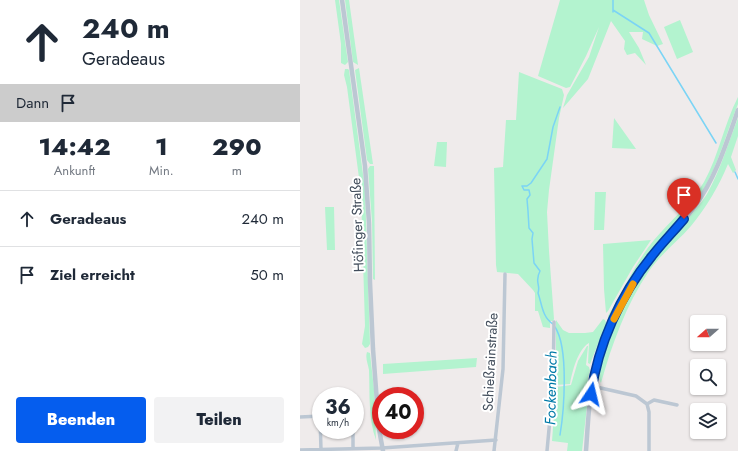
<!DOCTYPE html>
<html lang="de">
<head>
<meta charset="utf-8">
<style>
	:root { --surface:#fff; --page:#f2f2f3; --text:#1f2937; --muted:#747a83; --line:#e0e1e3; --accent:#055dee }
	body { margin:0; font-family:Jost,sans-serif; background:var(--page); color:var(--text); height:100vh; display:flex; flex-direction:column; font-size:15px; white-space:nowrap }
	* { box-sizing:border-box; margin:0 }
	p { font-size:13px; color:var(--muted) }
	.icon { flex:none; width:22px; height:22px; fill:none; stroke:currentColor; stroke-width:2; stroke-linecap:round; stroke-linejoin:round }
	.map { position:relative; flex:1; overflow:hidden }
	.sheet { display:flex; flex-direction:column; background:var(--surface); width:300px }
	.sheet>* { flex:none }
	.guide { background:#fff; color:var(--text); overflow:hidden }
	.needle { width:26px; rotate:249deg }
	.controls { position:absolute; left:390px; top:315px; display:grid; gap:8px }
	.controls a { display:grid; place-items:center; width:36px; height:36px; border-radius:4px; background:var(--surface); box-shadow:0 1px 3px #0004; font-size:20px }
	.speed { position:absolute; left:12px; top:387px; display:flex; gap:8px; font-size:20px; font-weight:700; text-align:center }
	.speed>* { display:grid; place-content:center; width:52px; height:52px; border-radius:50%; background:var(--surface); box-shadow:0 1px 3px #0004; line-height:1 }
	.speed small { font-size:10px; font-weight:400 }
	.speed .limit { border:6px solid #d22; background:#fff; color:#111 }
	.pin { position:absolute; display:grid; place-items:center; width:34px; height:34px; color:#fff; margin:-41px -17px; border-radius:50% 50% 50% 0; rotate:-45deg; box-shadow:0 0 4px #0007 }
	.pin .icon { rotate:45deg }
	.me { position:absolute; width:44px; margin:-22px; rotate:10deg; stroke-linejoin:round; filter:drop-shadow(0 0 3px #0008) }
	.turn { display:flex; align-items:center; gap:14px; height:84px; padding:0 16px; font-size:18px }
	.turn .icon { width:52px; height:52px; stroke-width:2.5 }
	.turn b { display:block; font-size:28px; line-height:34px }
	.then { display:flex; align-items:center; height:38px; padding:0 16px; background:#0003; gap:8px; font-size:15px }
	.eta { display:flex; justify-content:space-evenly; align-items:center; height:68px; text-align:center }
	.eta b { font-size:24px; font-weight:800; line-height:28px }
	.button { display:flex; gap:8px; margin-top:auto; padding:8px 16px }
	.button a { flex:1; height:46px; border-radius:4px; background:var(--accent); color:#fff; font-size:16px; font-weight:800; line-height:46px; text-align:center }
	.button a+a { background:var(--page); color:var(--text) }
	ul { padding:0; list-style:none }
	li { display:flex; align-items:center; gap:12px; height:56px; padding:0 16px; border-top:1px solid var(--line) }
	li div { flex:1 }
	li b { display:block; font-size:15px }
	li em { font-style:normal }
	main { display:flex; flex:1; min-height:0 }
	.map>svg:first-child { display:block }
	.green { fill:#b3f3cf }
	.lines { fill:none; stroke-linecap:round; stroke-linejoin:round }
	.stream { stroke:#7bd4f5; stroke-width:1.5 }
	.minor { stroke:#bcc7d3; stroke-width:3.5 }
	.tertiary { stroke:#bcc7d3; stroke-width:4.5 }
	.route-casing { stroke:#033c9b; stroke-width:10 }
	.route { stroke:#055dee; stroke-width:7 }
	.slow { stroke:#f59e0b; stroke-width:7 }
	.labels { text-anchor:middle; dominant-baseline:central; stroke-width:4; stroke-linejoin:round; paint-order:stroke }
	.street-label { font-size:14px; fill:#424d5b; stroke:#fff }
	.water-label { font-size:15px; font-style:italic; fill:#017aa8; stroke:#fff }
</style>
</head>
<body>
<main>
<section class="sheet">
<div class="guide">
<div class="turn"><svg class="icon" aria-label="ahead" viewBox="0 0 24 24"><path d="M12 20V5M6 11l6-6 6 6"/></svg><div><b>240 m</b>Geradeaus</div></div>
<div class="then">Dann<svg class="icon" aria-label="arrive" viewBox="0 0 24 24"><path d="M6 21V4h12l-3 4 3 4H6"/></svg></div>
</div>
<div class="eta">
<div><b>14:42</b><p>Ankunft</p></div>
<div><b>1</b><p>Min.</p></div>
<div><b>290</b><p>m</p></div>
</div>
<ul>
<li><svg class="icon" aria-label="ahead" viewBox="0 0 24 24"><path d="M12 20V5M6 11l6-6 6 6"/></svg><div><b>Geradeaus</b></div><em>240 m</em></li>
<li><svg class="icon" aria-label="arrive" viewBox="0 0 24 24"><path d="M6 21V4h12l-3 4 3 4H6"/></svg><div><b>Ziel erreicht</b></div><em>50 m</em></li>
</ul>
<div class="button"><a>Beenden</a><a>Teilen</a></div>
</section>
<div class="map">
<svg width="438" height="451" viewBox="0 0 438 451">
	<rect width="100%" height="100%" fill="#efebeb"/>
	<!-- green -->
	<path class="green" d="M 35,0 L 39,0 L 48,62 L 45,65 L 41,63 L 41,44 Z
		M 45,0 L 49,0 L 58,65 L 53,62 Z
		M 260,0 L 344,0 L 349,15 L 363,44 L 357,46 L 342,39 L 343,32 L 329,32 L 339,48 L 346,65 L 335,53 L 327,55 L 324,49 L 325,41 L 311,21 L 288,79 L 263,108 L 267,95 L 289,57 L 299,27 L 286,56 L 270,87 L 266,88 L 238,76 Z
		M 380,20 L 393,52 L 377,59 L 364,27 Z
		M 59,68 L 73,164 L 70,164 L 67,160 L 55,70 Z
		M 45,69 L 48,69 L 49,70 L 65,189 L 70,344 L 68,347 L 65,348 L 62,344 L 65,326 L 61,193 L 47,87 L 44,75 Z
		M 219,72 L 262,89 L 264,95 L 259,118 L 249,190 L 247,212 L 249,251 L 254,319 L 253,321 L 250,321 L 250,328 L 243,327 L 238,311 L 235,311 L 235,293 L 233,290 L 218,274 L 197,272 L 196,265 L 194,168 L 203,167 L 206,120 L 216,120 Z
		M 438,97 L 438,104 C 426,134 418,166 401,194 C 385,221 359,241 340,266 C 328,283 320,301 310,319 L 308,319 L 308,316 C 323,291 335,263 354,240 C 370,221 391,204 404,182 C 419,155 424,124 438,97 Z
		M 314,118 L 336,149 L 312,148 Z
		M 438,118 L 438,136 L 431,157 L 436,170 L 433,173 L 428,164 C 419,186 406,208 391,226 C 377,242 361,254 349,271 C 326,305 312,344 301,383 C 296,375 302,362 304,353 C 315,318 332,283 356,254 C 373,234 393,216 407,194 C 421,169 428,143 438,118 Z
		M 137,142 L 147,142 L 146,167 L 134,166 Z
		M 70,166 L 74,166 L 75,280 L 73,279 L 72,221 L 68,169 Z
		M 295,192 L 306,192 L 304,230 L 294,230 Z
		M 25,207 L 34,207 L 35,250 L 27,250 Z
		M 351,240 L 333,267 L 308,311 L 306,313 L 304,289 L 303,244 Z
		M 303,319 L 305,320 L 307,325 L 298,344 L 290,364 L 288,363 L 289,343 C 278,349 272,372 270,384 L 256,385 L 256,320 L 263,330 L 269,333 L 285,333 L 293,332 Z
		M 287,346 L 288,346 L 286,365 L 289,367 L 290,371 L 288,378 L 289,388 L 282,451 L 267,451 L 268,443 L 252,441 L 256,387 L 271,385 L 278,361 Z
		M 67,352 L 70,353 L 74,389 L 76,440 C 68,418 70,394 69,370 C 68,364 65,358 67,352 Z
		M 177,358 L 176,367 L 83,374 L 83,364 Z"/>
	<g class="lines">
		<!-- stream -->
		<path class="stream" d="M 313,10 L 349,33 L 416,143
			M 313,12 L 313,0
			M 435,172 L 438,179
			M 253,324 C 242,317 242,304 238,293 C 241,285 234,282 240,271 L 234,263 L 232,239 L 233,233 L 229,228 L 228,211 L 227,199 L 230,195 L 229,190 L 224,190 L 222,186 L 227,186 L 231,183 L 247,159 L 253,127 L 260,107
			M 255,327 C 269,348 264,411 260,435"/>
		<!-- minor -->
		<path class="minor" d="M 292,386 L 336,396 L 347,404 L 349,412 L 349,451
			M 347,404 L 354,400 L 377,405
			M 20,416 L 21,450
			M 0,417 L 21,416
			M 53,430 L 53,448
			M 0,450 L 82,448 L 196,440
			M 156,451 L 158,443
			M 194,451 L 203,369 L 205,274
			M 247,451 L 253,386 L 254,322"/>
		<!-- tertiary -->
		<path class="tertiary" d="M 42,0 L 65,166 L 69,223 L 70,282 L 73,349 L 79,429 L 83,451
			M 286,451 C 288,423 289,394 296,367 C 304,338 317,310 332,284 C 338,274 345,263 353,254 C 367,238 383,224 395,206 C 416,177 426,144 438,110"/>
	</g>
	<g class="lines">
		<!-- route casing -->
		<g class="route-casing">
			<path id="route" d="M 291,394 C 298,345 320,295 352,256 C 362,243 374,231 384,219"/>
		</g>
		<!-- route -->
		<use href="#route" class="route"/>
		<!-- slow -->
		<path class="slow" d="M 314,319 L 333,284"/>
	</g>
	<g class="labels">
		<!-- street labels -->
		<g class="street-label">
			<text transform="translate(57 225) rotate(-92)">Höfinger Straße</text>
			<text transform="translate(190 362) rotate(-87)">Schießrainstraße</text>
		</g>
		<!-- water labels -->
		<g class="water-label">
			<text transform="translate(251 388) rotate(-89)">Fockenbach</text>
		</g>
	</g>
</svg>
<div class="controls">
<a><svg class="needle" viewBox="-14 -14 28 28"><path d="M0-13l5 13h-10z" fill="#e53935"/><path d="M0 13l5-13h-10z" fill="#747a83"/></svg></a>
<a><svg class="icon" aria-label="search" viewBox="0 0 24 24"><circle cx="10" cy="10" r="6"/><path d="M15 15l6 6"/></svg></a>
<a><svg class="icon" aria-label="layers" viewBox="0 0 24 24"><path d="M12 4l9 5-9 5-9-5zM3 14l9 5 9-5"/></svg></a>
</div>
<div class="speed"><div>36<small>km/h</small></div><div class="limit">40</div></div>
<div class="pin" style="left:384px;top:219px;background:#d93025"><svg class="icon" aria-label="arrive" viewBox="0 0 24 24"><path d="M6 21V4h12l-3 4 3 4H6"/></svg></div>
<svg class="me" style="left:291px;top:394px" viewBox="-20 -20 40 40"><path d="M0-17L14 15 0 8-14 15z" fill="#055dee" stroke="#fff" stroke-width="4"/></svg>
</div>
</main>
</body>
</html>
